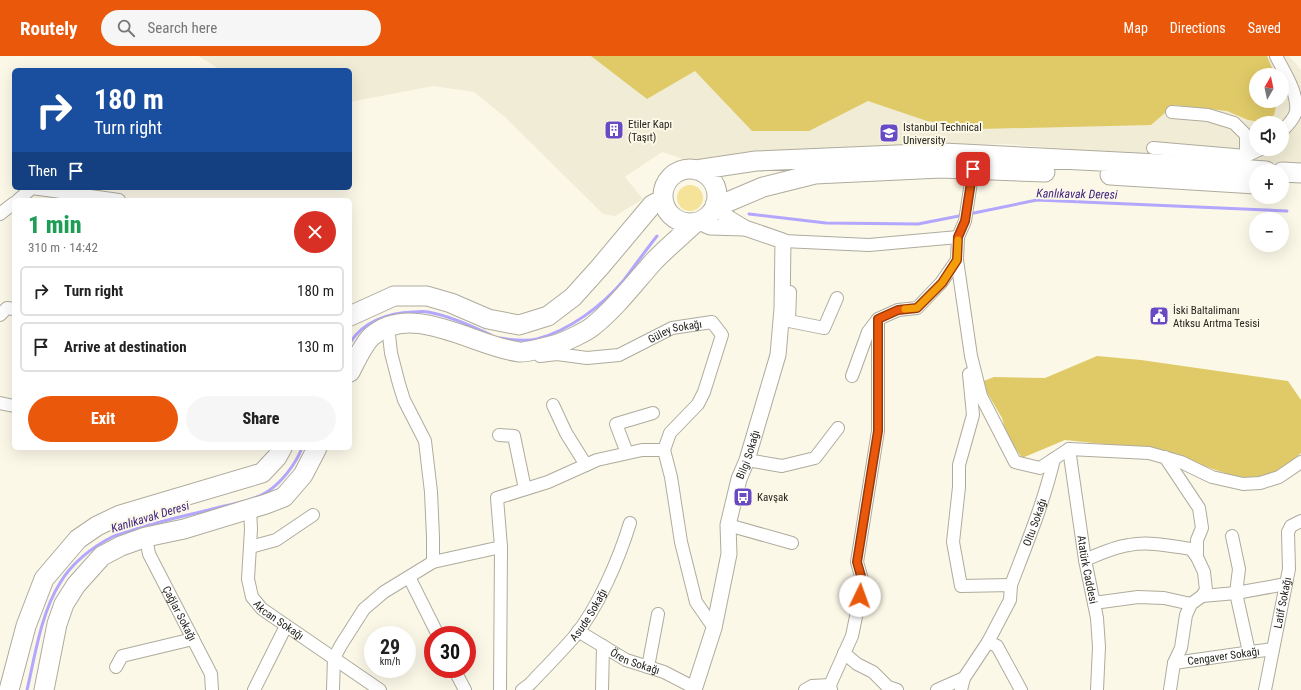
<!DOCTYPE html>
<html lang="en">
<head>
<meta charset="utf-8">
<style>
	:root { --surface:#fff; --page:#f6f6f6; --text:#222; --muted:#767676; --line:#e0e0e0; --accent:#ea580c }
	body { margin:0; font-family:"Roboto Condensed",sans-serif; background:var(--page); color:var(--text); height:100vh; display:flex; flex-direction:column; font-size:15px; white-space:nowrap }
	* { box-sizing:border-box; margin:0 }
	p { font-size:13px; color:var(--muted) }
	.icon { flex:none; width:22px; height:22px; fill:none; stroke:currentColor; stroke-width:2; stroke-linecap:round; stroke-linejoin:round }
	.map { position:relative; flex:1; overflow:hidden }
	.panel { position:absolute; left:12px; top:142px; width:340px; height:252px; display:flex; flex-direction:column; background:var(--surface); border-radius:6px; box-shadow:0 4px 16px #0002 }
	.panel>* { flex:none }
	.guide { position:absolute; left:12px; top:12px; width:340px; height:122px; border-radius:6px; box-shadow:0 4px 16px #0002; background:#1a4fa0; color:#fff; overflow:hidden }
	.needle { width:26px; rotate:9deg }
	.fabs { position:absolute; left:1249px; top:12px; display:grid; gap:8px }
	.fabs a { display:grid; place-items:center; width:40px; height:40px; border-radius:50%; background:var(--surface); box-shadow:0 4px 16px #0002; font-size:20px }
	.speed { position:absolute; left:364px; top:570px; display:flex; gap:8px; font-size:20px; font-weight:700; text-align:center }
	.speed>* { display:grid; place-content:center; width:52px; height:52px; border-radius:50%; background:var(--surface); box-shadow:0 4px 16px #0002; line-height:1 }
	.speed small { font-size:10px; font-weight:400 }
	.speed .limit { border:6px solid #d22; background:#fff; color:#111 }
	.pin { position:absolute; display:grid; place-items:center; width:34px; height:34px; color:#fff; margin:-17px; border-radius:8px; box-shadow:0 2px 6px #0006 }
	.me { position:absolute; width:44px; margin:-22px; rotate:3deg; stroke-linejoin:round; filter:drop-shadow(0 0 3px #0008) }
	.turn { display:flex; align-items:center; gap:14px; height:84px; padding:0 16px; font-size:18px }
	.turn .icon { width:52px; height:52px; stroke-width:2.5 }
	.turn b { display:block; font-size:28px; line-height:34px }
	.then { display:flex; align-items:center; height:38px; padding:0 16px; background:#0003; gap:8px; font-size:15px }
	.round { display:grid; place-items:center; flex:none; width:42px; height:42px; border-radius:21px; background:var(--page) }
	.head { display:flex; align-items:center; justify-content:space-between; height:68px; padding:0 16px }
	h1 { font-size:24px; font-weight:800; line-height:30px; color:#1e9e55 }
	.primary-button { display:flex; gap:8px; margin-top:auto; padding:8px 16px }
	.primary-button a { flex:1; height:46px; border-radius:24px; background:var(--accent); color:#fff; font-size:16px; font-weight:800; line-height:46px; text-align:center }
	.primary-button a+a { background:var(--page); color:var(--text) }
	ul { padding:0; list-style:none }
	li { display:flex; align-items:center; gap:12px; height:50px; margin:0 8px 6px; padding:0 8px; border:2px solid var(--line); border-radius:6px }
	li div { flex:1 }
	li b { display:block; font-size:15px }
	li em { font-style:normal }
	header { display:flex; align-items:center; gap:24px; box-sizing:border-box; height:56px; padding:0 20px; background:var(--accent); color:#fff }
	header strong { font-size:19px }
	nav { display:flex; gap:22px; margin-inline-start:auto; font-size:14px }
	.search { width:280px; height:36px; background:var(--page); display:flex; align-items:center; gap:10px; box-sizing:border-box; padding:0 14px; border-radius:22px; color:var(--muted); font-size:15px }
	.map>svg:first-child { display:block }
	.built { fill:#f1ecd5; fill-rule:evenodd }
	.green { fill:#f4e399 }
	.forest { fill:#e0ca67 }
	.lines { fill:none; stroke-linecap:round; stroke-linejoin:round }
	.stream { stroke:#b2a6fd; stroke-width:3 }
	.minor-casing { stroke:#afab9d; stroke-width:14 }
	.tertiary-casing { stroke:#afab9d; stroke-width:17 }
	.primary-casing { stroke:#afab9d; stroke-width:21 }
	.minor { stroke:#fff; stroke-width:12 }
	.tertiary { stroke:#fff; stroke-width:15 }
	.primary { stroke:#fff; stroke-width:19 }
	.route-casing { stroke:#983908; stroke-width:10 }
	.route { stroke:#ea580c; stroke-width:7 }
	.slow { stroke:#f59e0b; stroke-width:7 }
	.labels { text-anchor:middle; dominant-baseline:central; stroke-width:4; stroke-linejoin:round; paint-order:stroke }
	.poi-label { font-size:11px; fill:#25241e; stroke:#fcf8e8; text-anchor:start }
	.street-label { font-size:11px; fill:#25241e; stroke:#fcf8e8 }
	.water-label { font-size:12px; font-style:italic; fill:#3b1e7f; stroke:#fcf8e8 }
</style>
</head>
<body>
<header>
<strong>Routely</strong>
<div class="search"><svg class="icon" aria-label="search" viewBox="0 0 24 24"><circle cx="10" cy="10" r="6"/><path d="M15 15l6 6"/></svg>Search here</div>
<nav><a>Map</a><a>Directions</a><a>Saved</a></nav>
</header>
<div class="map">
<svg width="1301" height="634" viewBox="0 0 1301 634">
	<rect width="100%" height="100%" fill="#fcf8e8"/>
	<!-- built -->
	<path class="built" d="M 198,0 L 1289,0 L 1301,14 L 1301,111 L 1004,88 L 849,93 L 708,107 L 689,105 L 662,96 L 625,121 L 643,143 L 615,160 L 603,158 L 506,62 L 474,36 L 433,30 L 350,46 L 350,14 L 221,14 ZM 1256,19 L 1282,19 L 1282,45 L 1256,45 ZM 1256,67 L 1282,67 L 1282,93 L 1256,93 Z"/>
	<!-- green -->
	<path class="green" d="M677 142a13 13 0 1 1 26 0a13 13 0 1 1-26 0Z"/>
	<!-- forest -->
	<path class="forest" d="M 591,0 L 1267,0 L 1275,19 L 1256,19 L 1256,45 L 1277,45 L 1274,59 L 1266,67 L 1248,64 L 1227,55 L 1174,49 L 1151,69 L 980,73 L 927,65 L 868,45 L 809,75 L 752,75 L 695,15 L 647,43 Z
		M 1097,300 L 1141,304 L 1288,325 L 1301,344 L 1301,397 L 1289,408 L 1273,418 L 1253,422 L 1236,421 L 1184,403 L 1150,393 L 1065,384 L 1022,402 L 1007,380 L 1002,362 L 981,326 L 994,321 L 1045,322 Z"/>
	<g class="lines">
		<!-- stream -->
		<path class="stream" d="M 749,158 L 826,167 L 918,168 L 964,159
			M 969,158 L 1037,144 L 1287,155
			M 500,282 C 512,284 525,286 537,283 C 570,274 602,250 624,224 C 635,209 646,194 657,180
			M 350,287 C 363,265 389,257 413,256 C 418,256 423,255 428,256 C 450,260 471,270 491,279
			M 27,634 C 35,600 41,557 60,527 C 71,508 92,491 112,481 C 120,477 129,475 138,472 C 165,464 193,458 220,451 C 234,448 255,444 267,436 C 282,426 295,409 302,392"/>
		<!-- minor casing -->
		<g class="minor-casing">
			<g id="minor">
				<path d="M 1276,0 C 1284,16 1298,36 1296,55 C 1295,62 1287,70 1282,75"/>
				<path d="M 1172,56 L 1208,59 L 1234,67 L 1246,79 L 1246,100"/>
				<path d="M 1153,92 L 1246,100 L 1261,93"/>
				<path d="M 973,113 L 965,165 L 958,181 L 957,204 L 971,300 L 981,340 L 1015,406 L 1040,412 L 1069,393 L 1149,397 L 1181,406 L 1212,421 L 1243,428 L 1260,427 L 1279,421 L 1301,406"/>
				<path d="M 18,144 L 32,132 L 119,144"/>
				<path d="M 0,158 L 14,147"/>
				<path d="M 783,185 L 869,189 L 958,181"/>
				<path d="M 790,236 L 789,265 L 824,272 L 837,242"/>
				<path d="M 0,259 L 7,252 L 14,253"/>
				<path id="s1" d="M 540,300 L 557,298 L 587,302 L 619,299 L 672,272 L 712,266 L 722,279 L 704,336 L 698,348 L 670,377 L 664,394"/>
				<path d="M 852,320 L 868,276 L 878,263 L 898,254 L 917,252 L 941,227 L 957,204"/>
				<path d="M 0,347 L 14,350"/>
				<path d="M 553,349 L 566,377 L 586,409"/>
				<path d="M 499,379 L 514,380 L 525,433"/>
				<path id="s2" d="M 1069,393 L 1085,504 L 1097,562 L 1099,591 L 1097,634"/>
				<path d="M 627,397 L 616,368 L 653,357"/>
				<path d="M 1165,401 L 1199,452 L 1202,472 L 1197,484 L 1197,501"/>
				<path d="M 747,404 L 782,410 L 815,402 L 838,372"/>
				<path id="s3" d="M 250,454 L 251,473 L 248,523 L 252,541 L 262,553 L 380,634"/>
				<path d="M 728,469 L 792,487"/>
				<path d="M 1232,480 L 1239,513 L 1236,537 L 1249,596"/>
				<path id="s4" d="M 146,481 L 149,498 L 211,618 L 212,634"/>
				<path d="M 250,491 L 276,484 L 313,459"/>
				<path d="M 1085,504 C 1099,498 1114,491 1129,489 C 1149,485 1171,490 1191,493 L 1197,501 L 1204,516 L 1206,534 L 1202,540 L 1191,548 L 1186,559 L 1181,592 L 1174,607 L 1170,634"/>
				<path d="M 433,506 L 501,491"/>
				<path d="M 409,521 L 438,579"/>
				<path id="s5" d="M 1011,529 C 1027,487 1044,446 1054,403"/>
				<path d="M 1202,540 L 1236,537 L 1286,528"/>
				<path d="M 1094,547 L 1138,541 L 1164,542 L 1191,548"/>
				<path id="s6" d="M 578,575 L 626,604 L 664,616 L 695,632"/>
				<path d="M 988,586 L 997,590 L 1021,634"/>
				<path d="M 844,597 L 857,608 L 873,616 L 888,631 L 897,634"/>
				<path id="s7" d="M 1174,607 L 1273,593"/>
				<path d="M 116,611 L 122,600 L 193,583"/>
				<path d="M 648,611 L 658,558"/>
				<path d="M 454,613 L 465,634"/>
				<path d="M 254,634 L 286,570"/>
				<path d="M 333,634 L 334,602 L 341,589 L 364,553 L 384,536 L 433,506 L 433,481 L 431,436 L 425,385 L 404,344 L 399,328 L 391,297 L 388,270"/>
				<path d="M 500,634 L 501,491 L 497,442 L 548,426 L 597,404 L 642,394 L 664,394 L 671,421 L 681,486 L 696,546 L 714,572"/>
				<path id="s8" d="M 522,634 L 530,628 C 544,613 560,597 574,581 C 598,552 619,503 630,467"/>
				<path d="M 602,634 L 603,590"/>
				<path d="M 805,634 L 812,630 L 830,629"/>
				<path d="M 831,634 L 830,629 L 852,580 L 863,527 L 857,506 L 878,375 L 878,263"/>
				<path d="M 937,634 L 964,622"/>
				<path d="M 961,634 L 964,622 L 988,586 L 1010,544 L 1011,529 L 961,530 L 953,486 L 959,431 L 959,409 L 973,359 L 969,318"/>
				<path id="s9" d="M 1265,634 L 1289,513 L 1288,476 L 1291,470 L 1301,465"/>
			</g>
		</g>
		<!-- tertiary casing -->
		<g class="tertiary-casing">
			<g id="tertiary">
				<path d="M 699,166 L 710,171 L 744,172"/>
				<path id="s10" d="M 694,634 L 714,572 L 729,498 L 728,469 L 739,423 L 747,404 L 778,299 L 782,253 L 783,185 L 745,172 L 730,163 L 715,151"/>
			</g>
		</g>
		<!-- primary casing -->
		<g class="primary-casing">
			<path id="primary" d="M663 140a27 27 0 1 1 54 0a27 27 0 1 1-54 0Z
				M 696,114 L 756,105 L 943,97 L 1197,110 L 1266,115
				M 1282,116 L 1301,117
				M 1110,119 L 1256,128
				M 715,149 L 730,145 L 763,131 L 815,118 L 941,112 L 1045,116
				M 350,260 L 394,240 L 427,240 L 451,247 L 488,263 L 519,269 L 548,260 L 573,241 L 600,211 L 652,149 L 663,143
				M 350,316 C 355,306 364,287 372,280 C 412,245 476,291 519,296 C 525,297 551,290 558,288 C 566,285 586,276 593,270 C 617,251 635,226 655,204 C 668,191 682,179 695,167
				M 9,634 L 26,570 L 44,523 L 78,483 L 97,470 L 120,459 L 262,417 L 277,401 L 282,392
				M 44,634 L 57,568 L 64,548 L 76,529 L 102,500 L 121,490 L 146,481 L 184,473 L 266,448 L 284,441 L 303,419 L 317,392"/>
		</g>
		<!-- minor -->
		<use href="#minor" class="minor"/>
		<!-- tertiary -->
		<use href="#tertiary" class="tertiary"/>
		<!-- primary -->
		<use href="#primary" class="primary"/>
	</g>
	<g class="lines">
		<!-- route casing -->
		<g class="route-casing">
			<path id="route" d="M 860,540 L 863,527 L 857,506 L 878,375 L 878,263 L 898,254 L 917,252 L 942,227 L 957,204 L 958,181 L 965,165 L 973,113"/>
		</g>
		<!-- route -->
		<use href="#route" class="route"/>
		<!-- slow -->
		<path class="slow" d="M 905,253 L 917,252 L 942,227 L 957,204 L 958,184"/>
	</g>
	<!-- icons -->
	<defs>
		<g id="building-square" transform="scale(1)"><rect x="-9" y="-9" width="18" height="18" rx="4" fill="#684bc4" stroke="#fcf8e8"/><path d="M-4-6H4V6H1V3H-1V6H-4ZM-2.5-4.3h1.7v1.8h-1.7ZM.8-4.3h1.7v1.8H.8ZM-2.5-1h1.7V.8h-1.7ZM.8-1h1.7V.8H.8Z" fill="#fff"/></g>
		<g id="university-square" transform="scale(1)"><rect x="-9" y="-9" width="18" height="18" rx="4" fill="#684bc4" stroke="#fcf8e8"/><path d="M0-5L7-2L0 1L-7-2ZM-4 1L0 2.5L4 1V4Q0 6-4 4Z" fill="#fff"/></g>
		<g id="civic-square" transform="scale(1)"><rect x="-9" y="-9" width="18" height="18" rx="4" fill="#684bc4" stroke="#fcf8e8"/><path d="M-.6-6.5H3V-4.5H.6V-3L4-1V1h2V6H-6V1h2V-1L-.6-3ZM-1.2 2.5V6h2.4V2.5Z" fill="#fff"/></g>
		<g id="bus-square" transform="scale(1)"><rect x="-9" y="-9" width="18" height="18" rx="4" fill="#684bc4" stroke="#fcf8e8"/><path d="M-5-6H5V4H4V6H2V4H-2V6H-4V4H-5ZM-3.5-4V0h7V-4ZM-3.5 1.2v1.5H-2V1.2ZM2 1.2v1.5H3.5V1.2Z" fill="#fff"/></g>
	</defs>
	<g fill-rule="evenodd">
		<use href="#building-square" x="614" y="74"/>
		<use href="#university-square" x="889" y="77"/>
		<use href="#civic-square" x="1159" y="260"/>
		<use href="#bus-square" x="743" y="441"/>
	</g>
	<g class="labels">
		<!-- poi labels -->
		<g class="poi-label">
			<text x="628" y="68">Etiler Kapı<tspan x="628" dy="13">(Taşıt)</tspan></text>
			<text x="903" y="71">Istanbul Technical<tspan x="903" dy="13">University</tspan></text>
			<text x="1173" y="254">İski Baltalimanı<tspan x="1173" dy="13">Atıksu Arıtma Tesisi</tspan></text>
			<text x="757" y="441">Kavşak</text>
		</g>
		<!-- street labels -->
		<g class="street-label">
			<text stroke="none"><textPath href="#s1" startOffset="141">Güley Sokağı</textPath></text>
			<text stroke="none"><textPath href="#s10" startOffset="243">Bilgi Sokağı</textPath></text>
			<text stroke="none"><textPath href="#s5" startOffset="67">Oltu Sokağı</textPath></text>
			<text stroke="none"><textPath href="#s2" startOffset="122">Atatürk Caddesi</textPath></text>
			<text stroke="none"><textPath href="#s9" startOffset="89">Latif Sokağı</textPath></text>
			<text stroke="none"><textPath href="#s4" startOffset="84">Çağlar Sokağı</textPath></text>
			<text stroke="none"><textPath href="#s8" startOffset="101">Asude Sokağı</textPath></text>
			<text stroke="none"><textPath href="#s3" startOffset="123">Akcan Sokağı</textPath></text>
			<text stroke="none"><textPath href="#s7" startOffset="50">Cengaver Sokağı</textPath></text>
			<text stroke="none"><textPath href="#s6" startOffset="65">Ören Sokağı</textPath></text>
		</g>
		<!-- water labels -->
		<g class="water-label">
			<text transform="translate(1077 138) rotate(1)">Kanlıkavak Deresi</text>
			<text transform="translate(150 461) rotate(-17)">Kanlıkavak Deresi</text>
		</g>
	</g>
</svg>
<div class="fabs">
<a><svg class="needle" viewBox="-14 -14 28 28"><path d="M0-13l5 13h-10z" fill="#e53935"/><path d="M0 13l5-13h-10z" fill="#767676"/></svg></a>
<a><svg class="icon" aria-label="sound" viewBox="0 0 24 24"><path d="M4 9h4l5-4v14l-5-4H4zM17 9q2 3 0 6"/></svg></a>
<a>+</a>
<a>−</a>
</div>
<div class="speed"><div>29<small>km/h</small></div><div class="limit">30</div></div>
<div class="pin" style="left:973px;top:113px;background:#d93025"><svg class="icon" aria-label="arrive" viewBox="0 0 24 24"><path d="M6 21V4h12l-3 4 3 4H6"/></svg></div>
<svg class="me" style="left:860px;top:540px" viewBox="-20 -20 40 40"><circle r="19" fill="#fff"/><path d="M0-13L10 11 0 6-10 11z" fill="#ea580c"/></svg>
<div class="guide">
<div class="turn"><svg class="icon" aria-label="right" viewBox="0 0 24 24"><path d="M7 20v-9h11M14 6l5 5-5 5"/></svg><div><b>180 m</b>Turn right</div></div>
<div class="then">Then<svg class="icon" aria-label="arrive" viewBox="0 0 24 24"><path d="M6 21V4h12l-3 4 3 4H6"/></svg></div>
</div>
<section class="panel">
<div class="head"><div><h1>1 min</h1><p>310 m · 14:42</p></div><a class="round" style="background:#d93025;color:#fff"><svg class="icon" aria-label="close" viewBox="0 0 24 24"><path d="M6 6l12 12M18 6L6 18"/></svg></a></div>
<ul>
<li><svg class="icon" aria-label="right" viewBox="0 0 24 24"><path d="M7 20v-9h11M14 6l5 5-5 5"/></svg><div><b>Turn right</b></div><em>180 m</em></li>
<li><svg class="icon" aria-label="arrive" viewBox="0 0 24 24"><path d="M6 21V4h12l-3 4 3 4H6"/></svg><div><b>Arrive at destination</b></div><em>130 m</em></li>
</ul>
<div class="primary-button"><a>Exit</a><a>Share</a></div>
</section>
</div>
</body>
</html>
